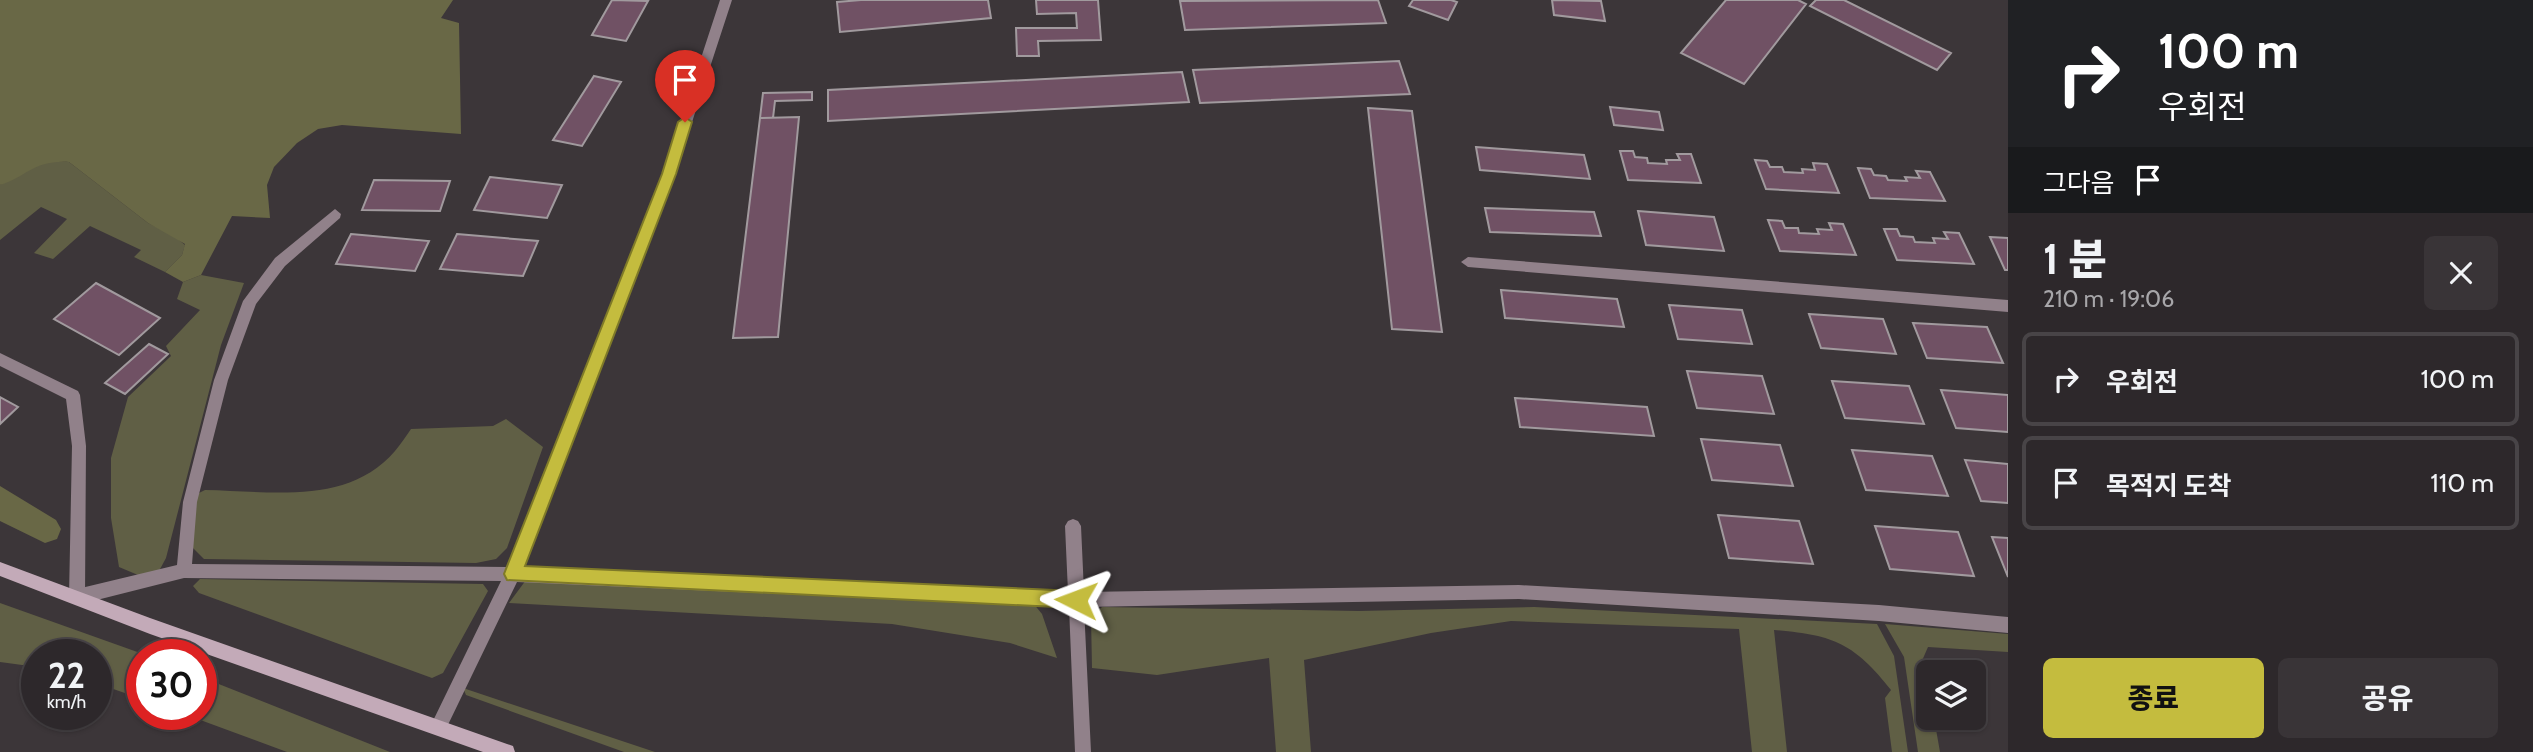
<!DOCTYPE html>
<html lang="ko">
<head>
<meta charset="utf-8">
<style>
	:root { --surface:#2d282b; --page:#393437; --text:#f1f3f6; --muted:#a7a6a9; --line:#484447; --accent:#c4bc3e }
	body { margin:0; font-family:Cabin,"Noto Sans KR",sans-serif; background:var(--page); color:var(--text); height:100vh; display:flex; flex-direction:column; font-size:26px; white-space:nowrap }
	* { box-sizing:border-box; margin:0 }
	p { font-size:23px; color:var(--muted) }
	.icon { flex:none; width:38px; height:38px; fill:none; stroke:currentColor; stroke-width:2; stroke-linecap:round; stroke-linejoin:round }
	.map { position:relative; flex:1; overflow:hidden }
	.drawer { display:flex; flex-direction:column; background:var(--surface); width:525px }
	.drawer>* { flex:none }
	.guide { background:#202124; color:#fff; overflow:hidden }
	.buttons { position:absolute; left:1916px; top:660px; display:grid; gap:14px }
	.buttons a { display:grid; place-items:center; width:70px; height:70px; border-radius:10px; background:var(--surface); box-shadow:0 2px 5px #0004,0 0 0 2px var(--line); font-size:35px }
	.speed { position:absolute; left:21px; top:639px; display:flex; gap:14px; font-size:35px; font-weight:700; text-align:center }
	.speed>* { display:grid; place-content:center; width:91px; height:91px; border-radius:50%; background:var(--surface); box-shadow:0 2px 5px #0004,0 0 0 2px var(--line); line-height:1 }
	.speed small { font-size:18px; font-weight:400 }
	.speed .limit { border:10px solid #d22; background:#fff; color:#111 }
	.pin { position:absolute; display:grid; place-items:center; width:60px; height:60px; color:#fff; margin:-72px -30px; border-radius:50% 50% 50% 0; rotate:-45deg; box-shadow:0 0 7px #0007 }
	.pin .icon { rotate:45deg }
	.me { position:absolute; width:77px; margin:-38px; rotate:273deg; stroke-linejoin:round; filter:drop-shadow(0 0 5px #0008) }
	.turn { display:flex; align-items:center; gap:24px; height:147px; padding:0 35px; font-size:32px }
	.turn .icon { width:91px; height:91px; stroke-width:2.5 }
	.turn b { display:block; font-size:49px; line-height:60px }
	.then { display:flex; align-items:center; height:66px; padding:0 35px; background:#0003; gap:14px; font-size:26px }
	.round { display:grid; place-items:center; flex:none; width:74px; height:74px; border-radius:10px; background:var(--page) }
	.summary { display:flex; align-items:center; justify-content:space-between; height:119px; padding:0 35px }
	h1 { font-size:42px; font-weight:800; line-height:52px }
	.cta { display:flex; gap:14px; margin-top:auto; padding:14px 35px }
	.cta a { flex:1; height:80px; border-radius:10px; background:var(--accent); color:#111; font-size:28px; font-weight:800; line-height:80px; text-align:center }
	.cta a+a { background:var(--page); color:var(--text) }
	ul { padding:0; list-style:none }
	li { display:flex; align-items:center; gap:21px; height:94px; margin:0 14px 10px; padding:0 21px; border:4px solid var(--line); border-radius:10px }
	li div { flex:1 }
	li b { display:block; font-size:26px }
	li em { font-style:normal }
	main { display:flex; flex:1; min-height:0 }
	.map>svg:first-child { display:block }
	.green { fill:#605f45 }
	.forest { fill:#696846 }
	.building { fill:#705164; stroke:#a19a9e; stroke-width:2 }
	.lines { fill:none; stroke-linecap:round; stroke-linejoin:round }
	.service { fill:#91818a; fill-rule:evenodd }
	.minor { fill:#91818a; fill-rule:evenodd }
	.secondary { fill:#c3aab8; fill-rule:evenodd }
	.route { fill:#c4bc3e; stroke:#7f7a28; stroke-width:2 }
</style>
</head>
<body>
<main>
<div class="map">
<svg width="2008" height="752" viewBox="0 0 2008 752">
	<rect width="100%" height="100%" fill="#3c3639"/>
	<!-- green -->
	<path class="green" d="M 52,161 L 69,162 L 148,223 L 173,235 L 185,245 L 182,255 L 165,272 L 134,257 L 141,250 L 90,226 L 53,259 L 34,253 L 67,219 L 41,207 L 0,240 L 0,185 L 28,168 Z
		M 201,275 L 244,283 L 221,345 L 166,558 L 159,571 L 138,575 L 119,567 L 111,518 L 111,458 L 128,397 L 171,356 L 166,346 L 200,310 L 177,299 L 183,282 Z
		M 506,419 L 543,447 L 507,548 L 496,559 L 476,563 L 204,559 L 192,547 L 197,494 L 205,490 C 270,491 348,506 395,451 C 401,444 406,436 411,429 L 493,426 Z
		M 200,579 L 483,584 L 488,591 L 443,673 L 432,678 L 199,593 L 193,586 Z
		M 526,580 L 1033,603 L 1042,614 L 1057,658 L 1010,643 L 892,624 L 509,603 Z
		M 0,603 L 143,654 L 142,699 L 96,683 L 96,654 L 37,654 L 37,667 L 0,662 Z
		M 1102,607 L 1359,611 L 1534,607 L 1877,624 L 1894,656 L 1908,752 L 1892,752 L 1885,698 L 1891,690 C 1854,643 1833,635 1774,630 L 1787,752 L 1752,752 L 1739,629 L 1511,621 L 1431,633 L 1304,660 L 1311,752 L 1276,752 L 1269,658 L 1157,675 L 1092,668 L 1091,617 Z
		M 1885,624 L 2008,634 L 2008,652 L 1928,647 L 1921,663 L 1917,691 L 1928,697 L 1928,718 L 1934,718 L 1940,752 L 1918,752 L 1904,657 Z
		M 201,677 L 390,752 L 287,752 L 184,714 L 201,714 Z
		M 463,688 L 655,752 L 624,752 L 466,695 Z"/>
	<!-- forest -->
	<path class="forest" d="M 0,0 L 453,0 L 441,18 L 459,23 L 461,134 L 342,125 L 318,129 L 297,143 L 274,167 L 267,185 L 270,218 L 232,216 L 201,275 L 183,282 L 165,272 L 182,255 L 185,244 L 148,223 L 69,162 C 33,160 27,177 0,185 Z
		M 0,486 L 56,520 L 61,529 L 57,539 L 45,543 L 0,521 Z"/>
	<!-- building -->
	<path class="building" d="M 612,0 L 648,1 L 626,41 L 592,35 Z
		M 861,0 L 988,0 L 991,18 L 840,32 L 837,2 Z
		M 1036,0 L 1098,0 L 1101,40 L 1038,41 L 1039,56 L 1017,56 L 1016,28 L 1077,28 L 1076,13 L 1037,14 Z
		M 1378,0 L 1386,23 L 1185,30 L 1180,1 Z
		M 1413,0 L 1451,0 L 1457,2 L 1448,20 L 1409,6 Z
		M 1552,0 L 1601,1 L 1605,21 L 1554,15 Z
		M 1726,0 L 1798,0 L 1806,4 L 1744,84 L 1681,53 Z
		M 1816,0 L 1844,0 L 1951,53 L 1937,70 L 1810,6 Z
		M 1399,61 L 1410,94 L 1200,103 L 1193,70 Z
		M 1182,72 L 1189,102 L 828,121 L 828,90 Z
		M 594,76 L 621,82 L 582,146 L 553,140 Z
		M 812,92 L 812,100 L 775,101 L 773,118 L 760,118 L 763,93 Z
		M 1610,107 L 1659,112 L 1663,130 L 1614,125 Z
		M 1368,108 L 1412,111 L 1442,332 L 1392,329 Z
		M 799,117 L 778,337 L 733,338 L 760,118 Z
		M 1476,147 L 1584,155 L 1590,179 L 1480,170 Z
		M 1620,151 L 1633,151 L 1635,157 L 1647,158 L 1648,163 L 1667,164 L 1666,160 L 1680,160 L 1677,154 L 1691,154 L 1701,183 L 1628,180 Z
		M 1755,160 L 1767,161 L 1770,167 L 1782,167 L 1784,172 L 1803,173 L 1802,169 L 1815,170 L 1813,163 L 1827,164 L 1839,193 L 1766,189 Z
		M 1858,168 L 1871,169 L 1874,175 L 1886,176 L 1888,180 L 1907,181 L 1905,177 L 1920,178 L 1916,171 L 1930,172 L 1945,201 L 1870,198 Z
		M 490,177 L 562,185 L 547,218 L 474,210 Z
		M 374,180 L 450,181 L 440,211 L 362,210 Z
		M 1485,208 L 1594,212 L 1601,236 L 1490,232 Z
		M 1638,211 L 1714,217 L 1724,251 L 1646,245 Z
		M 1768,220 L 1782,221 L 1785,228 L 1798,228 L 1799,233 L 1819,234 L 1817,229 L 1832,230 L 1829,223 L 1843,224 L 1856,255 L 1780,251 Z
		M 1884,229 L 1897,229 L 1900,236 L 1913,237 L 1915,242 L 1935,243 L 1933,238 L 1948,239 L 1944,232 L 1959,233 L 1974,264 L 1897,260 Z
		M 351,234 L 429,241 L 415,271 L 336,264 Z
		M 457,234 L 538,241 L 523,276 L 440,269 Z
		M 1990,237 L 2008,238 L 2008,270 L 2005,270 Z
		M 96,283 L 160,318 L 119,355 L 54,319 Z
		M 1501,290 L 1617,299 L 1624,327 L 1505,318 Z
		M 1669,305 L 1742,310 L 1752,344 L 1678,339 Z
		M 1809,314 L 1883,319 L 1896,354 L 1821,348 Z
		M 1913,323 L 1987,327 L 2003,363 L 1927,358 Z
		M 149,344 L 168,354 L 125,394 L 105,383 Z
		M 1687,371 L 1762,376 L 1774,414 L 1697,408 Z
		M 1832,381 L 1909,386 L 1924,424 L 1845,418 Z
		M 1941,390 L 2008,395 L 2008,432 L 1956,428 Z
		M 0,397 L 18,407 L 0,424 Z
		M 1515,398 L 1647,407 L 1654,436 L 1520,427 Z
		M 1701,439 L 1780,445 L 1793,486 L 1712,480 Z
		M 1852,450 L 1932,456 L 1948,496 L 1866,490 Z
		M 1965,460 L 2008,464 L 2008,503 L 1981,501 Z
		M 1718,515 L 1799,521 L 1813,564 L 1729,558 Z
		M 1875,526 L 1958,532 L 1974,576 L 1890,569 Z
		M 1992,537 L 2008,538 L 2008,577 Z"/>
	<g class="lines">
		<!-- service -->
		<path class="service" d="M 0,353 L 78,391 L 80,395 L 86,446 L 85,597 L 83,602 L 77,605 L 71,602 L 69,597 L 72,446 L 66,399 L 0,366 Z"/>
		<!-- minor -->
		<path class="minor" d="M 720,0 L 732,0 L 675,174 L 523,567 L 1068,592 L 1065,526 L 1068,521 L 1073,519 L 1078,521 L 1081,526 L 1084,592 L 1519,585 L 1879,605 L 2008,617 L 2008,633 L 1879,621 L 1519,599 L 1084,607 L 1091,752 L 1075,752 L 1069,607 L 517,582 L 444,733 L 438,735 L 432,733 L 430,727 L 501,581 L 184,578 L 77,605 L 71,602 L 69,597 L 71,592 L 77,589 L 177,565 L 183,502 L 214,380 L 243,301 L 275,258 L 335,209 L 341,214 L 340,218 L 285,266 L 256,304 L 228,380 L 197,502 L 192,564 L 508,567 L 663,174 Z
			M 1468,257 L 2008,300 L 2008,312 L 1468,267 L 1461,262 Z"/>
		<!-- secondary -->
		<path class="secondary" d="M 0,562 L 150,618 L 507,744 L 513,746 L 515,752 L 483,752 L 150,634 L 0,576 Z"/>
	</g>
	<!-- route -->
	<path class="route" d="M 685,117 L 692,122 L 676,174 L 525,566 L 1076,591 L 1082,594 L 1085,600 L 1082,606 L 1076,608 L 507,580 L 504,574 L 662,174 L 678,122 Z"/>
</svg>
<div class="buttons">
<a><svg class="icon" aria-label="layers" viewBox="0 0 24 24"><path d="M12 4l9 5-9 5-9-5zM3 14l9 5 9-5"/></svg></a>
</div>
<div class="speed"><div>22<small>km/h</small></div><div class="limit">30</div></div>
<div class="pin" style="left:685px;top:122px;background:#d93025"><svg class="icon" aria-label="arrive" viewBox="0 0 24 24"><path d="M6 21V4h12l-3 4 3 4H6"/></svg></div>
<svg class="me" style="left:1076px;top:600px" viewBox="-20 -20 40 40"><path d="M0-17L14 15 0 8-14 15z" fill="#c4bc3e" stroke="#fff" stroke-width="4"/></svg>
</div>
<section class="drawer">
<div class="guide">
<div class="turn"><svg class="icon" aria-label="right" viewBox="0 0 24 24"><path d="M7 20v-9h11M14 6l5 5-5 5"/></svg><div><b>100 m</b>우회전</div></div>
<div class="then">그다음<svg class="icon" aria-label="arrive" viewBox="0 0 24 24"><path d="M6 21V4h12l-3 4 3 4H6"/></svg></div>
</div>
<div class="summary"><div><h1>1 분</h1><p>210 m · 19:06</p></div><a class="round"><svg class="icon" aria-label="close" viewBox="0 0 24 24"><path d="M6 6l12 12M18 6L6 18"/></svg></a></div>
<ul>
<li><svg class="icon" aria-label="right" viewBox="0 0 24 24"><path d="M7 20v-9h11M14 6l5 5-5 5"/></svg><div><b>우회전</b></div><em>100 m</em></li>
<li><svg class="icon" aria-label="arrive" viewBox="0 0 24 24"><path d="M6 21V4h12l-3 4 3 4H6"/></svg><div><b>목적지 도착</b></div><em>110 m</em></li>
</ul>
<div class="cta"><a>종료</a><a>공유</a></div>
</section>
</main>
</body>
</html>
